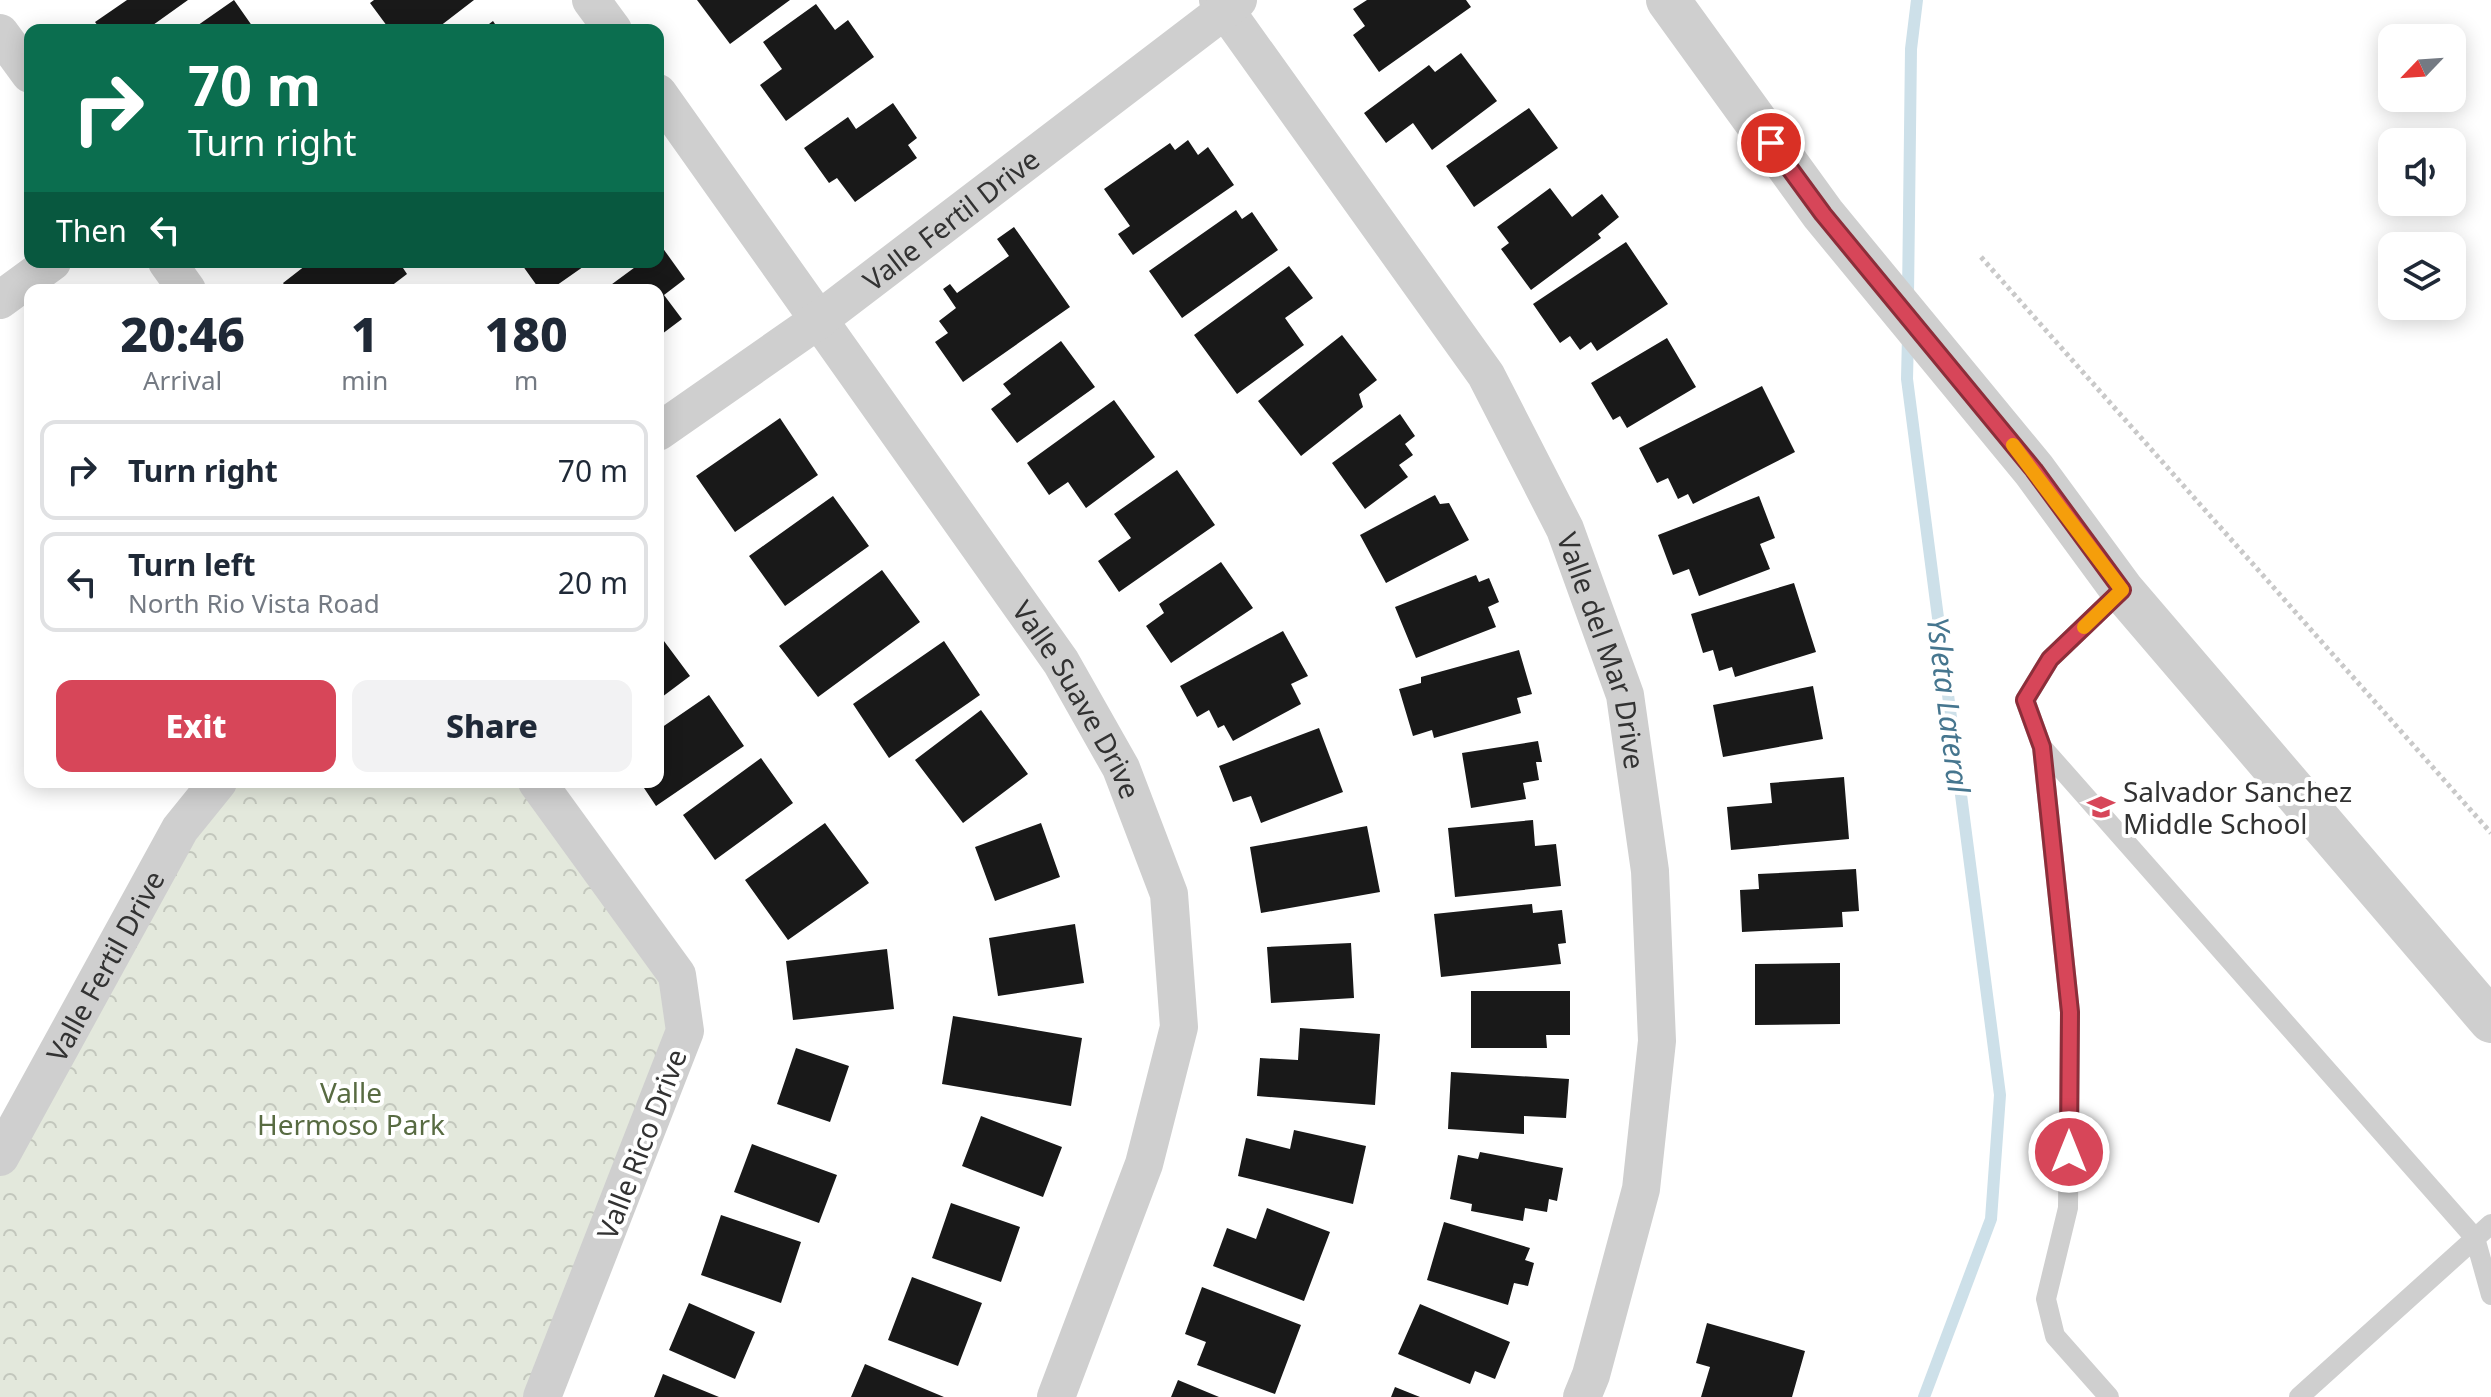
<!DOCTYPE html>
<html lang="en">
<head>
<meta charset="utf-8">
<style>
	:root { --surface:#fff; --page:#f2f2f3; --text:#1f2937; --muted:#747a83; --line:#e0e1e3; --accent:#d74659 }
	body { margin:0; font-family:"Noto Sans",sans-serif; background:var(--page); color:var(--text); height:100vh; display:flex; flex-direction:column; font-size:30px; white-space:nowrap }
	* { box-sizing:border-box; margin:0 }
	p { font-size:26px; color:var(--muted) }
	.icon { flex:none; width:44px; height:44px; fill:none; stroke:currentColor; stroke-width:2; stroke-linecap:round; stroke-linejoin:round }
	.map { position:relative; flex:1; overflow:hidden }
	.details { position:absolute; left:24px; top:284px; width:640px; height:504px; display:flex; flex-direction:column; background:var(--surface); border-radius:16px; box-shadow:0 4px 20px #0003 }
	.details>* { flex:none }
	.banner { position:absolute; left:24px; top:24px; width:640px; height:244px; border-radius:16px; box-shadow:0 4px 20px #0003; background:#0b6e4f; color:#fff; overflow:hidden }
	.needle { width:52px; rotate:245deg }
	.controls { position:absolute; left:2378px; top:24px; display:grid; gap:16px }
	.controls a { display:grid; place-items:center; width:88px; height:88px; border-radius:16px; background:var(--surface); box-shadow:0 4px 20px #0003; font-size:40px }
	.pin { position:absolute; display:grid; place-items:center; width:68px; height:68px; color:#fff; margin:-34px; border:4px solid #fff; border-radius:50%; box-shadow:0 2px 8px #0007 }
	.me { position:absolute; width:88px; margin:-44px; rotate:0deg; stroke-linejoin:round; filter:drop-shadow(0 0 6px #0008) }
	.turn { display:flex; align-items:center; gap:28px; height:168px; padding:0 32px; font-size:36px }
	.turn .icon { width:104px; height:104px; stroke-width:2.5 }
	.turn b { display:block; font-size:56px; line-height:68px }
	.then { display:flex; align-items:center; height:76px; padding:0 32px; background:#0003; gap:16px; font-size:30px }
	.eta { display:flex; justify-content:space-evenly; align-items:center; height:136px; text-align:center }
	.eta b { font-size:48px; font-weight:800; line-height:56px }
	.cta { display:flex; gap:16px; margin-top:auto; padding:16px 32px }
	.cta a { flex:1; height:92px; border-radius:16px; background:var(--accent); color:#fff; font-size:32px; font-weight:800; line-height:92px; text-align:center }
	.cta a+a { background:var(--page); color:var(--text) }
	ul { padding:0; list-style:none }
	li { display:flex; align-items:center; gap:24px; height:100px; margin:0 16px 12px; padding:0 16px; border:4px solid var(--line); border-radius:16px }
	li div { flex:1 }
	li b { display:block; font-size:30px }
	li em { font-style:normal }
	.map>svg:first-child { display:block }
	.park { fill:url(#park-crowns) }
	.lines { fill:none; stroke-linecap:round; stroke-linejoin:round }
	.stream { stroke:#cde0e9; stroke-width:12 }
	.building { fill:#191919 }
	.path { stroke:#c9c9c9; stroke-width:5; stroke-dasharray:4 4; stroke-linecap:butt }
	.service { stroke:#cfcfcf; stroke-width:20 }
	.minor { stroke:#cfcfcf; stroke-width:38 }
	.tertiary { stroke:#cfcfcf; stroke-width:44 }
	.route-casing { stroke:#8c2e3a; stroke-width:20 }
	.route { stroke:#d74659; stroke-width:14 }
	.slow { stroke:#f59e0b; stroke-width:14 }
	.labels { text-anchor:middle; dominant-baseline:central; stroke-width:8; stroke-linejoin:round; paint-order:stroke }
	.street-label { font-size:28px; fill:#323232; stroke:#fff }
	.poi-label { font-size:28px; fill:#323232; stroke:#fff; text-anchor:start }
	.park-label { font-size:28px; fill:#586b42; stroke:#fff }
	.water-label { font-size:30px; font-style:italic; fill:#46768f; stroke:#fff }
</style>
</head>
<body>
<div class="map">
<svg width="2491" height="1397" viewBox="0 0 2491 1397">
	<defs>
		<pattern id="park-crowns" width="20" height="18" patternUnits="userSpaceOnUse" patternTransform="scale(2)"><rect width="20" height="18" fill="#e3e8dc"/><path d="M2 6a3 3 0 1 1 6 0M12 15a3 3 0 1 1 6 0" fill="none" stroke="#c3c7bd"/></pattern>
	</defs>
	<rect width="100%" height="100%" fill="#fff"/>
	<!-- park -->
	<path class="park" d="M 218,782 L 537,782 L 677,975 L 685,1031 L 542,1397 L 0,1397 L 0,1157 Z"/>
	<g class="lines">
		<!-- stream -->
		<path class="stream" d="M 1908,296 L 1911,49 L 1917,0
			M 1908,335 L 1907,379 L 2000,1095 L 1991,1219 L 1924,1397"/>
	</g>
	<!-- building -->
	<path class="building" d="M 127,0 L 188,0 L 146,30 L 101,30 L 95,22 Z
		M 234,0 L 255,30 L 191,30 Z
		M 374,0 L 474,0 L 435,30 L 390,30 L 370,3 Z
		M 697,0 L 790,0 L 730,44 Z
		M 1367,0 L 1466,0 L 1471,7 L 1379,72 L 1353,35 L 1365,26 L 1353,9 Z
		M 816,4 L 835,30 L 848,20 L 874,57 L 786,121 L 760,85 L 782,69 L 763,42 Z
		M 493,21 L 499,30 L 481,30 Z
		M 1461,53 L 1497,101 L 1432,150 L 1413,123 L 1386,143 L 1364,113 L 1429,65 L 1435,72 Z
		M 893,103 L 917,138 L 908,145 L 917,158 L 855,202 L 837,178 L 829,183 L 804,148 L 848,117 L 856,129 Z
		M 1529,108 L 1558,148 L 1474,207 L 1446,166 Z
		M 1188,140 L 1198,155 L 1208,147 L 1234,185 L 1133,255 L 1118,234 L 1130,226 L 1104,189 L 1170,143 L 1175,150 Z
		M 1550,188 L 1572,217 L 1602,194 L 1619,217 L 1598,234 L 1601,238 L 1531,290 L 1501,249 L 1509,243 L 1497,227 Z
		M 1236,210 L 1242,219 L 1252,212 L 1278,250 L 1182,318 L 1149,271 Z
		M 1014,227 L 1070,307 L 963,382 L 935,342 L 948,333 L 939,321 L 956,308 L 943,289 L 950,284 L 957,293 L 1009,256 L 997,239 Z
		M 1626,242 L 1668,304 L 1597,351 L 1591,342 L 1580,350 L 1570,336 L 1560,343 L 1533,304 Z
		M 662,247 L 685,279 L 664,295 L 682,319 L 658,337 L 658,290 L 604,290 L 642,262 L 658,262 L 658,250 Z
		M 310,262 L 399,262 L 407,274 L 386,290 L 288,290 L 283,283 Z
		M 520,262 L 590,262 L 550,290 L 540,290 Z
		M 1289,266 L 1313,298 L 1285,318 L 1304,345 L 1237,394 L 1194,335 Z
		M 1342,335 L 1377,380 L 1359,394 L 1363,407 L 1301,456 L 1258,401 Z
		M 1667,338 L 1696,387 L 1627,428 L 1620,416 L 1613,420 L 1591,383 Z
		M 1061,341 L 1095,387 L 1017,443 L 991,409 L 1011,394 L 1003,384 Z
		M 1762,386 L 1795,452 L 1693,504 L 1688,494 L 1678,499 L 1668,478 L 1657,483 L 1639,448 Z
		M 1114,400 L 1155,457 L 1086,508 L 1068,482 L 1049,495 L 1027,463 Z
		M 1400,414 L 1415,436 L 1405,444 L 1413,455 L 1399,465 L 1408,477 L 1365,509 L 1332,463 Z
		M 780,418 L 818,475 L 735,532 L 696,476 Z
		M 1177,470 L 1215,525 L 1119,592 L 1098,561 L 1131,538 L 1114,514 Z
		M 1435,495 L 1440,504 L 1449,503 L 1469,540 L 1386,583 L 1360,535 Z
		M 833,496 L 869,546 L 785,606 L 749,556 Z
		M 1759,496 L 1775,538 L 1760,544 L 1770,569 L 1699,596 L 1689,569 L 1673,575 L 1658,535 Z
		M 1221,562 L 1253,608 L 1171,663 L 1146,626 L 1164,613 L 1159,604 Z
		M 882,570 L 920,622 L 818,697 L 779,646 Z
		M 1476,575 L 1479,582 L 1489,578 L 1499,602 L 1488,607 L 1496,627 L 1416,658 L 1395,607 Z
		M 1794,583 L 1816,652 L 1735,677 L 1732,667 L 1719,671 L 1713,650 L 1703,653 L 1691,614 Z
		M 1283,631 L 1308,676 L 1291,684 L 1301,704 L 1233,741 L 1224,725 L 1218,728 L 1209,710 L 1197,717 L 1180,686 Z
		M 658,633 L 690,676 L 658,700 Z
		M 944,641 L 980,695 L 889,758 L 853,704 Z
		M 1519,650 L 1532,694 L 1517,698 L 1521,713 L 1434,738 L 1432,730 L 1413,736 L 1399,689 L 1421,683 L 1421,677 Z
		M 1813,686 L 1823,739 L 1723,757 L 1713,705 Z
		M 709,695 L 744,746 L 656,806 L 640,782 L 658,782 L 658,730 Z
		M 981,710 L 1028,774 L 963,823 L 915,760 Z
		M 1319,728 L 1343,792 L 1261,823 L 1251,796 L 1233,802 L 1219,766 Z
		M 1538,741 L 1542,762 L 1536,762 L 1539,780 L 1523,783 L 1526,799 L 1471,808 L 1462,753 Z
		M 761,758 L 793,803 L 715,860 L 683,815 Z
		M 1844,777 L 1849,839 L 1731,850 L 1727,807 L 1772,803 L 1770,783 Z
		M 1533,820 L 1535,846 L 1556,844 L 1561,886 L 1455,897 L 1448,828 Z
		M 825,823 L 869,883 L 788,940 L 745,880 Z
		M 1041,823 L 1060,877 L 995,901 L 975,847 Z
		M 1367,826 L 1380,892 L 1261,913 L 1250,847 Z
		M 1856,869 L 1859,911 L 1842,912 L 1843,927 L 1742,932 L 1740,890 L 1759,889 L 1758,874 Z
		M 1532,904 L 1533,913 L 1562,910 L 1566,943 L 1558,944 L 1561,964 L 1441,977 L 1434,914 Z
		M 1075,924 L 1084,983 L 998,996 L 989,938 Z
		M 1351,943 L 1354,998 L 1271,1003 L 1267,947 Z
		M 887,949 L 894,1009 L 793,1020 L 786,961 Z
		M 1840,963 L 1840,1024 L 1755,1025 L 1755,964 Z
		M 1471,991 L 1570,991 L 1570,1035 L 1546,1035 L 1547,1048 L 1471,1048 Z
		M 953,1016 L 1082,1038 L 1071,1106 L 942,1084 Z
		M 1300,1028 L 1380,1034 L 1375,1105 L 1257,1096 L 1260,1058 L 1298,1060 Z
		M 796,1048 L 849,1066 L 830,1122 L 777,1104 Z
		M 1451,1072 L 1569,1079 L 1566,1118 L 1524,1116 L 1524,1134 L 1448,1129 Z
		M 981,1116 L 1062,1147 L 1043,1197 L 962,1166 Z
		M 1294,1130 L 1366,1146 L 1353,1204 L 1238,1176 L 1246,1138 L 1290,1149 Z
		M 752,1144 L 837,1175 L 819,1223 L 734,1192 Z
		M 1480,1152 L 1563,1168 L 1557,1201 L 1549,1199 L 1547,1212 L 1525,1208 L 1523,1221 L 1471,1211 L 1472,1204 L 1450,1199 L 1458,1155 L 1478,1159 Z
		M 951,1203 L 1020,1227 L 1001,1282 L 932,1258 Z
		M 1267,1208 L 1330,1232 L 1304,1301 L 1213,1266 L 1227,1228 L 1256,1239 Z
		M 721,1215 L 801,1242 L 781,1303 L 701,1275 Z
		M 1444,1222 L 1530,1248 L 1525,1260 L 1534,1263 L 1528,1286 L 1514,1283 L 1508,1305 L 1427,1280 Z
		M 912,1277 L 982,1303 L 958,1366 L 888,1340 Z
		M 1202,1287 L 1301,1325 L 1275,1394 L 1197,1365 L 1206,1342 L 1185,1334 Z
		M 689,1303 L 755,1332 L 735,1379 L 669,1350 Z
		M 1420,1304 L 1510,1342 L 1495,1379 L 1475,1371 L 1470,1384 L 1398,1354 Z
		M 1707,1323 L 1805,1351 L 1792,1397 L 1701,1397 L 1710,1367 L 1696,1363 Z
		M 865,1364 L 944,1397 L 851,1397 Z
		M 663,1374 L 719,1397 L 654,1397 Z
		M 1178,1380 L 1219,1397 L 1171,1397 Z
		M 1395,1387 L 1420,1397 L 1391,1397 Z"/>
	<g class="lines">
		<!-- path -->
		<path class="path" d="M 1981,257 L 2491,833"/>
		<!-- service -->
		<path class="service" d="M 2122,590 L 2050,659 L 2025,700 L 2042,747 L 2475,1238 L 2491,1295
			M 2042,747 L 2070,1012 L 2068,1208 L 2046,1299 L 2055,1336 L 2109,1397
			M 2299,1397 L 2491,1224"/>
		<!-- minor -->
		<g class="minor">
			<path d="M 591,0 L 613,30"/>
			<path id="s1" d="M 1218,0 L 1486,375 L 1565,529 L 1625,695 L 1650,871 L 1657,1041 L 1641,1189 L 1591,1375 L 1582,1397"/>
			<path d="M 0,33 L 30,74"/>
			<path id="s2" d="M 658,93 L 1061,662 L 1121,768 L 1169,894 L 1179,1027 L 1144,1164 L 1056,1397"/>
			<path d="M 167,262 L 187,290"/>
			<path d="M 0,300 L 52,262"/>
			<path id="s3" d="M 658,432 L 820,319 L 1238,0"/>
			<path d="M 537,782 L 677,975 L 685,1031 L 542,1397"/>
			<path id="s4" d="M 0,1157 L 180,829 L 218,782"/>
		</g>
		<!-- tertiary -->
		<path class="tertiary" d="M 1668,0 L 1823,214 L 2034,470 L 2122,590 L 2491,1021"/>
	</g>
	<g class="lines">
		<!-- route casing -->
		<g class="route-casing">
			<path id="route" d="M 1771,143 L 1823,214 L 2034,470 L 2122,590 L 2050,659 L 2025,700 L 2042,747 L 2070,1012 L 2069,1152"/>
		</g>
		<!-- route -->
		<use href="#route" class="route"/>
		<!-- slow -->
		<path class="slow" d="M 2013,445 L 2122,590 L 2084,627"/>
	</g>
	<!-- icons -->
	<defs>
		<g id="school-bare" transform="scale(2.16)"><path d="M0-5L7-2L0 1L-7-2ZM-4 1L0 2.5L4 1V4Q0 6-4 4Z" fill="#d74659" stroke="#fff" stroke-width="2.5" paint-order="stroke"/></g>
	</defs>
	<g fill-rule="evenodd">
		<use href="#school-bare" x="2101" y="807"/>
	</g>
	<g class="labels">
		<!-- street labels -->
		<g class="street-label">
			<text stroke="none"><textPath href="#s3" startOffset="362">Valle Fertil Drive</textPath></text>
			<text stroke="none"><textPath href="#s1" startOffset="762">Valle del Mar Drive</textPath></text>
			<text stroke="none"><textPath href="#s2" startOffset="738">Valle Suave Drive</textPath></text>
			<text stroke="none"><textPath href="#s4" startOffset="218">Valle Fertil Drive</textPath></text>
			<text transform="translate(641 1144) rotate(-69)">Valle Rico Drive</text>
		</g>
		<!-- poi labels -->
		<g class="poi-label">
			<text x="2123" y="791">Salvador Sanchez<tspan x="2123" dy="32">Middle School</tspan></text>
		</g>
		<!-- park labels -->
		<g class="park-label">
			<text x="351" y="1092">Valle<tspan x="351" dy="32">Hermoso Park</tspan></text>
		</g>
		<!-- water labels -->
		<g class="water-label">
			<text transform="translate(1949 705) rotate(83)">Ysleta Lateral</text>
		</g>
	</g>
</svg>
<div class="controls">
<a><svg class="needle" viewBox="-14 -14 28 28"><path d="M0-13l5 13h-10z" fill="#e53935"/><path d="M0 13l5-13h-10z" fill="#747a83"/></svg></a>
<a><svg class="icon" aria-label="sound" viewBox="0 0 24 24"><path d="M4 9h4l5-4v14l-5-4H4zM17 9q2 3 0 6"/></svg></a>
<a><svg class="icon" aria-label="layers" viewBox="0 0 24 24"><path d="M12 4l9 5-9 5-9-5zM3 14l9 5 9-5"/></svg></a>
</div>
<div class="pin" style="left:1771px;top:143px;background:#d93025"><svg class="icon" aria-label="arrive" viewBox="0 0 24 24"><path d="M6 21V4h12l-3 4 3 4H6"/></svg></div>
<svg class="me" style="left:2069px;top:1152px" viewBox="-20 -20 40 40"><circle r="17" fill="#d74659" stroke="#fff" stroke-width="3"/><path d="M0-11L8 9 0 5-8 9z" fill="#fff"/></svg>
<div class="banner">
<div class="turn"><svg class="icon" aria-label="right" viewBox="0 0 24 24"><path d="M7 20v-9h11M14 6l5 5-5 5"/></svg><div><b>70 m</b>Turn right</div></div>
<div class="then">Then<svg class="icon" aria-label="left" viewBox="0 0 24 24"><path d="M17 20v-9H6M10 6l-5 5 5 5"/></svg></div>
</div>
<section class="details">
<div class="eta">
<div><b>20:46</b><p>Arrival</p></div>
<div><b>1</b><p>min</p></div>
<div><b>180</b><p>m</p></div>
</div>
<ul>
<li><svg class="icon" aria-label="right" viewBox="0 0 24 24"><path d="M7 20v-9h11M14 6l5 5-5 5"/></svg><div><b>Turn right</b></div><em>70 m</em></li>
<li><svg class="icon" aria-label="left" viewBox="0 0 24 24"><path d="M17 20v-9H6M10 6l-5 5 5 5"/></svg><div><b>Turn left</b><p>North Rio Vista Road</p></div><em>20 m</em></li>
</ul>
<div class="cta"><a>Exit</a><a>Share</a></div>
</section>
</div>
</body>
</html>
